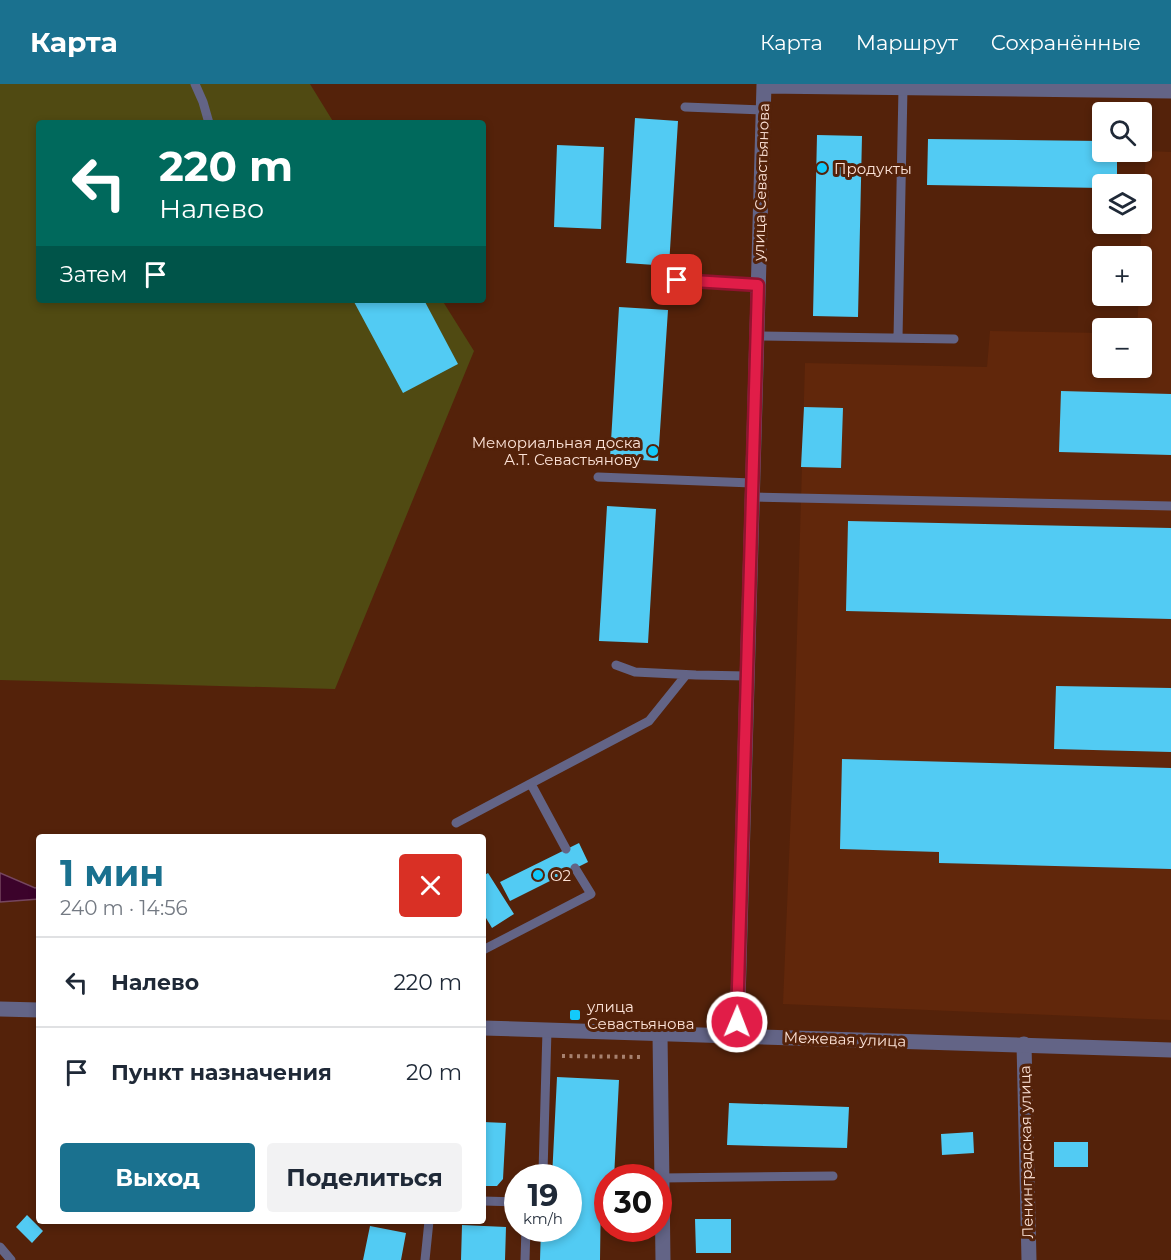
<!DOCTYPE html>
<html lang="ru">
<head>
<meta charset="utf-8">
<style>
	:root { --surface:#fff; --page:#f2f2f3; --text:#1f2937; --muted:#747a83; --line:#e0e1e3; --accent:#1a718f }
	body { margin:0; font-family:Montserrat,sans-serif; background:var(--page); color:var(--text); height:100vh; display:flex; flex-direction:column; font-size:22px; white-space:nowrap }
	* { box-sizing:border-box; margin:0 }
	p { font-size:20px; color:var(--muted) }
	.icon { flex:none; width:33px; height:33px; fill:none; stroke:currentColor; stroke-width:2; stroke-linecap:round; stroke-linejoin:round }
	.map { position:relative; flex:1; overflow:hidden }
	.details { position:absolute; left:36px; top:750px; width:450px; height:390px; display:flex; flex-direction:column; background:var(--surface); border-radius:6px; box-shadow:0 3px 9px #0003 }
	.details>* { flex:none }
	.hud { position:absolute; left:36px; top:36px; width:450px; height:183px; border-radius:6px; box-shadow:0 3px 9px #0003; background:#00695c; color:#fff; overflow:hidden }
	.controls { position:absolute; left:1092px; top:18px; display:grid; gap:12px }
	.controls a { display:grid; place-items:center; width:60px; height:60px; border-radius:6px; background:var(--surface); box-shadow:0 3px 9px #0003; font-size:30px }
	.speed { position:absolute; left:504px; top:1080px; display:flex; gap:12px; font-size:30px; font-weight:700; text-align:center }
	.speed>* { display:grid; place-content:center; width:78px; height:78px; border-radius:50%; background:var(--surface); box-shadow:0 3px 9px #0003; line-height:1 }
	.speed small { font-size:15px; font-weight:400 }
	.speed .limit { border:9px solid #d22; background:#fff; color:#111 }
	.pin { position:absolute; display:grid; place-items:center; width:51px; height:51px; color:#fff; margin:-26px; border-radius:12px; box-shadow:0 3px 9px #0006 }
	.me { position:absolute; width:66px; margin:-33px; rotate:1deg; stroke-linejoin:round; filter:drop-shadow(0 0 4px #0008) }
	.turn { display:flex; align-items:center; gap:21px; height:126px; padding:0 24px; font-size:27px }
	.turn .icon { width:78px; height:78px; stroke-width:2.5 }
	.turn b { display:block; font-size:42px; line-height:51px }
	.then { display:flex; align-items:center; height:57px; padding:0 24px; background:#0003; gap:12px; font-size:22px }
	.round { display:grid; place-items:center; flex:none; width:63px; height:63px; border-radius:6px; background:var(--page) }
	.head { display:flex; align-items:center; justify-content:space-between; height:102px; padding:0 24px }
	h1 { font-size:36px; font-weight:700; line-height:45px; color:var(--accent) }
	.button { display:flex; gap:12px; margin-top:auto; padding:12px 24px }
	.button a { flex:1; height:69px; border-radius:6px; background:var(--accent); color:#fff; font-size:24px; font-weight:700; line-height:69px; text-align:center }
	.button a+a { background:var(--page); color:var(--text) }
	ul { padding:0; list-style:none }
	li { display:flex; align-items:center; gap:18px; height:90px; padding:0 24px; border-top:2px solid var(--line) }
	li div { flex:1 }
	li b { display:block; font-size:22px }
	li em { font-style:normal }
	header { display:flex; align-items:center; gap:36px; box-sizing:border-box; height:84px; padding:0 30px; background:var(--accent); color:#fff }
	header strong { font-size:28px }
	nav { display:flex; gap:33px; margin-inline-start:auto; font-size:21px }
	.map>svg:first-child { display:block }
	.built { fill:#61270b }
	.green { fill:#504a12 }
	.water { fill:#3c032b; stroke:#76465f; stroke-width:1.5 }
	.building { fill:#52cbf3 }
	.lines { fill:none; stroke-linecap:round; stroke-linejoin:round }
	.path { stroke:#a7816f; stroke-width:4; stroke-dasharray:3 4.5; stroke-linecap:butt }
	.service { stroke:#636486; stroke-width:9 }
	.minor { stroke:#636486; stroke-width:15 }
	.tertiary { stroke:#636486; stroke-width:15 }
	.route-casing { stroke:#92132f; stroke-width:15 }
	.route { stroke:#e11d48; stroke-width:10 }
	.poi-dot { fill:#13cafb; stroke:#54220a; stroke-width:2 }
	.labels { text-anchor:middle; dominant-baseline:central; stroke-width:6; stroke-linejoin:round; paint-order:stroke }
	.poi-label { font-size:15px; fill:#fce2d7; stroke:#54220a; text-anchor:start }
	.street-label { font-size:15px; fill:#fce2d7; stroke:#54220a }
</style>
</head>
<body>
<header>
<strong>Карта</strong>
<nav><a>Карта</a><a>Маршрут</a><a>Сохранённые</a></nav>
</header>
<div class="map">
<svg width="1171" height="1176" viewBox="0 0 1171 1176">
	<rect width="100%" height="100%" fill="#54220a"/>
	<!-- built -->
	<path class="built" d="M 1146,67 L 1171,68 L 1171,936 L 783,920 L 794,654 L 805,279 L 987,283 L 990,247 L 1102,249 L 1102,284 L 1142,284 L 1142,244 L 1137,244 L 1139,212 L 1142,212 L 1140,172 Z"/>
	<!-- green -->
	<path class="green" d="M 0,0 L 310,0 L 334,39 L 39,39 L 39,216 L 442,216 L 474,267 L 335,605 L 0,596 Z"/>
	<!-- water -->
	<path class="water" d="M 0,789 L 35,804 L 39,803 L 39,815 L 0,818 Z"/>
	<!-- building -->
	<path class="building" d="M 635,34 L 678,37 L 669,182 L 626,179 Z
		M 817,51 L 862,52 L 858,233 L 813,232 Z
		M 928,55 L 1102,57 L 1102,68 L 1117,68 L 1117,100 L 1102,100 L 1102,104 L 927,101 Z
		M 557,61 L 604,63 L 601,145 L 554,143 Z
		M 353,216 L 424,216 L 458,280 L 403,309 Z
		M 619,223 L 668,226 L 658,377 L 610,374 Z
		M 1061,307 L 1171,310 L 1171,371 L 1059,368 Z
		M 804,323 L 843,324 L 841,384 L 801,383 Z
		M 607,422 L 656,425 L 648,559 L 599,557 Z
		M 848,437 L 1171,444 L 1171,535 L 846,527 Z
		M 1056,602 L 1171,604 L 1171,668 L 1054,665 Z
		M 842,675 L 1171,684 L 1171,785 L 939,779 L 939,768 L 840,765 Z
		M 579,759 L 588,778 L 510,817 L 500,798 Z
		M 488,789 L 514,830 L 492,844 L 483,829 L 483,792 Z
		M 557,993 L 619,996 L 614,1094 L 608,1094 L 608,1106 L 601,1105 L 600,1176 L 540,1176 L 541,1144 L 568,1144 L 568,1094 L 552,1094 Z
		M 729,1019 L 849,1023 L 847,1064 L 727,1061 Z
		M 483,1038 L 506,1039 L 503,1095 L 497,1102 L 483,1102 Z
		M 973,1048 L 974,1069 L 942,1071 L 941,1050 Z
		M 1054,1058 L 1088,1058 L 1088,1083 L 1054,1083 Z
		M 27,1131 L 43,1147 L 32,1159 L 16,1143 Z
		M 695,1135 L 731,1135 L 731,1169 L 696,1169 Z
		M 462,1141 L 506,1143 L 505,1176 L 461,1176 Z
		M 370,1142 L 406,1149 L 401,1176 L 363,1176 Z"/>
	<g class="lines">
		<!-- path -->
		<path class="path" d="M 562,972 L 641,973"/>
		<!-- service -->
		<path class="service" d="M 195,0 L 203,18 L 209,39
			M 685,23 L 763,26
			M 677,196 L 758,201
			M 757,252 L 954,255
			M 898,254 L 903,4
			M 598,393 L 752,399
			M 752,413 L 1171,422
			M 616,581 L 635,588 L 696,591 L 747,592
			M 531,700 L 566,765
			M 456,739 L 649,637 L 686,591
			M 483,866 L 591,810 L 575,784
			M 540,1094 L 543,1088 L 547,946
			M 661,1094 L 833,1092
			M 483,1117 L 518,1118
			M 0,1163 L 11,1176
			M 425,1176 L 429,1137
			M 525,1176 L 526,1144"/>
		<!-- minor -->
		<path class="minor" d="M 764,2 L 1171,7
			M 660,950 L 663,1176
			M 737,952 L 764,0
			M 1024,960 L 1029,1176"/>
		<!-- tertiary -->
		<path class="tertiary" d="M 0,925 L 39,926
			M 483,944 L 1171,966"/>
	</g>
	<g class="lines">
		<!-- route casing -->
		<g class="route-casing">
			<path id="route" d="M 677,196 L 758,201 L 737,938"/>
		</g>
		<!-- route -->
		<use href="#route" class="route"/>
	</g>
	<!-- markers -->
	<g class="poi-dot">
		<circle cx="822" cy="84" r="6"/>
		<circle cx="653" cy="367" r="6"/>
		<circle cx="538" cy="791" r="6"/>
		<rect x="569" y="925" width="12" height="12" rx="3"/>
	</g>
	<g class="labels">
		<!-- poi labels -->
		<g class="poi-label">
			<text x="834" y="84">Продукты</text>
			<text x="641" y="358" text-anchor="end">Мемориальная доска<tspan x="641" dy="17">А.Т. Севастьянову</tspan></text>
			<text x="550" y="791">O2</text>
			<text x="587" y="922">улица<tspan x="587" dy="17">Севастьянова</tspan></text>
		</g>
		<!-- street labels -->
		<g class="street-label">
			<text transform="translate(761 98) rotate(-88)">улица Севастьянова</text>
			<text transform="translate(845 955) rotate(2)">Межевая улица</text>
			<text transform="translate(1026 1068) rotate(-91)">Ленинградская улица</text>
		</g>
	</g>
</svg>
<div class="controls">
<a><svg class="icon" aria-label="search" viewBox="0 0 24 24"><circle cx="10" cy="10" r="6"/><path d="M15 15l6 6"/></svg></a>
<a><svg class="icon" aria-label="layers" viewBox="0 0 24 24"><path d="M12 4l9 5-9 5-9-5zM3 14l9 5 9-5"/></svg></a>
<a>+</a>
<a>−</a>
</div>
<div class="speed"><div>19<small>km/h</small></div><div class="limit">30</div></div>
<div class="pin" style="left:677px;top:196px;background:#d93025"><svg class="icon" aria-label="arrive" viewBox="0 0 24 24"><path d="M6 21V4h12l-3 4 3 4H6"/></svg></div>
<svg class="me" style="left:737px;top:938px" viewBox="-20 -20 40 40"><circle r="17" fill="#e11d48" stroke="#fff" stroke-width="3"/><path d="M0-11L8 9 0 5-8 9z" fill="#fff"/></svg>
<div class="hud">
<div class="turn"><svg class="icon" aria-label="left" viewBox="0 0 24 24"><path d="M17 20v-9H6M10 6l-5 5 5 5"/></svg><div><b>220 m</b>Налево</div></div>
<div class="then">Затем<svg class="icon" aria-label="arrive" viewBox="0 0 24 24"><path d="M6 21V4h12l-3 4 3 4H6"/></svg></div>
</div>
<section class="details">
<div class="head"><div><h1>1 мин</h1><p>240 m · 14:56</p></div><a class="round" style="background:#d93025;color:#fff"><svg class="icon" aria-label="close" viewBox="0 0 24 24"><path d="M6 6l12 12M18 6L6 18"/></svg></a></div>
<ul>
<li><svg class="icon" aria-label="left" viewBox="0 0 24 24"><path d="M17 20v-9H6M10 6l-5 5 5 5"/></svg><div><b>Налево</b></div><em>220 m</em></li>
<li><svg class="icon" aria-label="arrive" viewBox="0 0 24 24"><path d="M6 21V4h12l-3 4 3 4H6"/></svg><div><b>Пункт назначения</b></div><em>20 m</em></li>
</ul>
<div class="button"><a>Выход</a><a>Поделиться</a></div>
</section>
</div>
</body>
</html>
